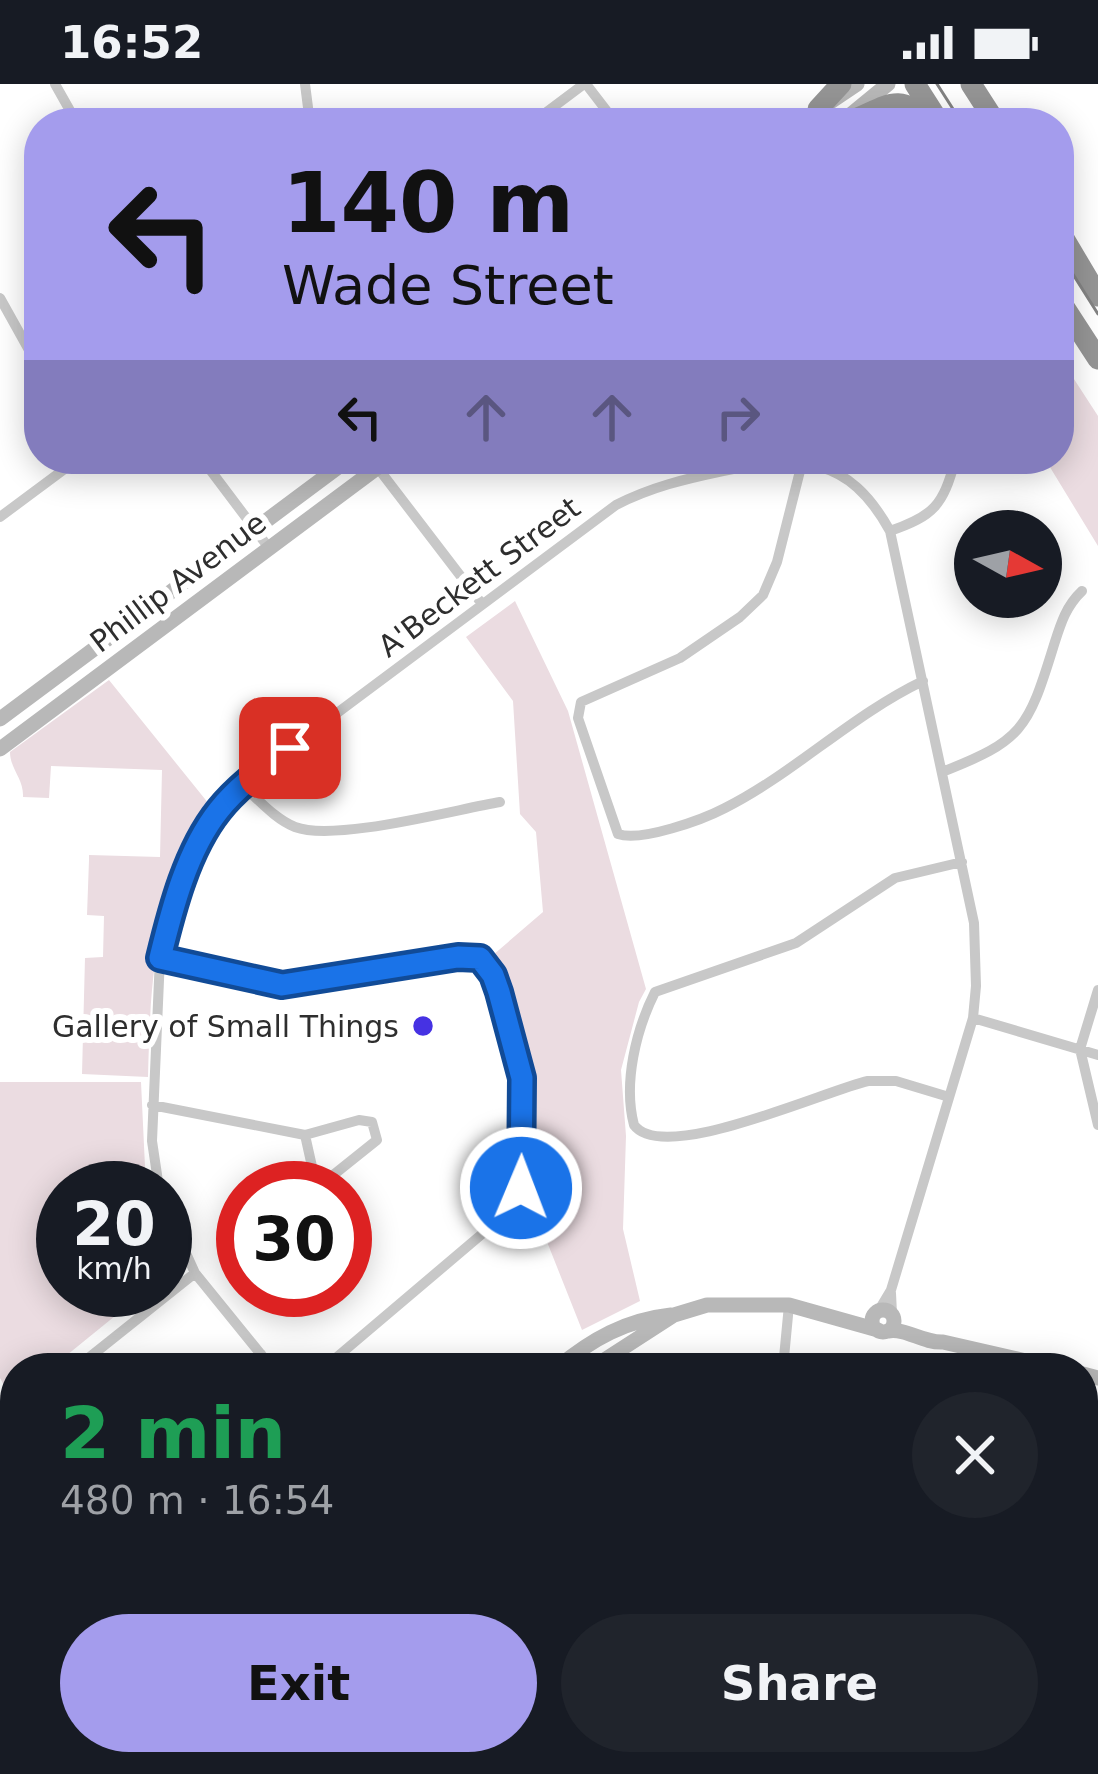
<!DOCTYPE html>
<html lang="en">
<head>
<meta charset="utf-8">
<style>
	:root { --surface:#171b24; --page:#20242c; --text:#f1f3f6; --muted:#9ea1a6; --accent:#a49ced }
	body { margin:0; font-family:"DejaVu Sans",sans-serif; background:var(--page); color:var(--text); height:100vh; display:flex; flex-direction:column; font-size:45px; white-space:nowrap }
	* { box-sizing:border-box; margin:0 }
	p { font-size:39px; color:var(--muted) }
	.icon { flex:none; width:66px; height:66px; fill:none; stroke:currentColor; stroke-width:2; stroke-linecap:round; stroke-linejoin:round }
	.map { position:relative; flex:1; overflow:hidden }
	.drawer { position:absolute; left:0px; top:1269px; width:1098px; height:423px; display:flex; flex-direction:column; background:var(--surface); border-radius:48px 48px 0 0; box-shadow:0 6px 30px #0003 }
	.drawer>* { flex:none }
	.top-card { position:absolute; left:24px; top:24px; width:1050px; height:366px; border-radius:48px; box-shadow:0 6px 30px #0003; background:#a49ced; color:#111; overflow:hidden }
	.needle { width:78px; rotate:98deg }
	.tools { position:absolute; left:954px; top:426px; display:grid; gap:24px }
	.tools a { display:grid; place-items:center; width:108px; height:108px; border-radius:50%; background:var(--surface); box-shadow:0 6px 30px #0003; font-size:60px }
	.speed { position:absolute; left:36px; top:1077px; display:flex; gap:24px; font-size:60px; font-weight:700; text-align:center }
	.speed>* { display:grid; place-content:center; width:156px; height:156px; border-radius:50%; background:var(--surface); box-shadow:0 6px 30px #0003; line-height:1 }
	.speed small { font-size:30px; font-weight:400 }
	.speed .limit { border:18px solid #d22; background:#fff; color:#111 }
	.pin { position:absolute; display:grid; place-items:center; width:102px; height:102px; color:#fff; margin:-51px; border-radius:24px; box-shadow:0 6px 18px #0006 }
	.me { position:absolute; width:132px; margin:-66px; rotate:1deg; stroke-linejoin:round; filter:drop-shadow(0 0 9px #0008) }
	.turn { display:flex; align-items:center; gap:42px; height:252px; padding:0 60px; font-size:54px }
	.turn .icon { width:156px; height:156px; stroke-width:2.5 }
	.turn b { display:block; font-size:84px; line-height:102px }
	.lanes { display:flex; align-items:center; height:114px; padding:0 60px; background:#0003; justify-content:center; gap:60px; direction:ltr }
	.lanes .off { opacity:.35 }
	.round { display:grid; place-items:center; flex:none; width:126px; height:126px; border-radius:63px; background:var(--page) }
	.summary { display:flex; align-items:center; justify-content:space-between; height:204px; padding:0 60px }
	h1 { font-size:72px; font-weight:700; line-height:90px; color:#1e9e55 }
	.action { display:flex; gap:24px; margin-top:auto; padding:24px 60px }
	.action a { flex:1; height:138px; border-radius:72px; background:var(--accent); color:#111; font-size:48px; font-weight:700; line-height:138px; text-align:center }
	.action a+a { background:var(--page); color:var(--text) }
	.status { display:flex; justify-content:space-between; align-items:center; height:84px; padding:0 60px; background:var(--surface); direction:ltr }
	.status svg { height:33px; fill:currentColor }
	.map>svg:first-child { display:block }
	.green { fill:#ebdce1 }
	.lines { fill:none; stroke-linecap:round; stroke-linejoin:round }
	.street { stroke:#c8c8c8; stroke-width:10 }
	.secondary { stroke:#b8b8b8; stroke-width:15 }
	.highway { stroke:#959595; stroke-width:21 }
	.tram { stroke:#838383; stroke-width:3 }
	.route-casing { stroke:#114b97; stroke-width:30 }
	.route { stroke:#1a73e8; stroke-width:21 }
	.poi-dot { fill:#4632e3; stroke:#fff; stroke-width:4.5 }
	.labels { text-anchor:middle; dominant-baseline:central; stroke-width:12; stroke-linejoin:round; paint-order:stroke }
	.street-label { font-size:30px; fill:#2e2e2e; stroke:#fff }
	.poi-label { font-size:30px; fill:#2e2e2e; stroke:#fff; text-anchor:end }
</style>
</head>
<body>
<div class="status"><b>16:52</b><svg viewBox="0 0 49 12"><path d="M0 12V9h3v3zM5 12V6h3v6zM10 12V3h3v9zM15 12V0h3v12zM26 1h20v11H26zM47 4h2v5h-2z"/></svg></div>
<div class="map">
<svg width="1098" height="1690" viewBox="0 0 1098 1690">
	<rect width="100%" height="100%" fill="#fff"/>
	<!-- green -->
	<path class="green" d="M 1059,272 L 1098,332 L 1098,462 L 1045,375 L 1059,375 Z
		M 515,517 L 568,627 L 646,905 L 639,918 L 621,986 L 626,1052 L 623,1145 L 640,1217 L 582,1246 L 534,1125 L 531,986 L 493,871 L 543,828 L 536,748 L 520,730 L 513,617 L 466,553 Z
		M 109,596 L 213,725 C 154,823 151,882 148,993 L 82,990 L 85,874 L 103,873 L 104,832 L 87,831 L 89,776 L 89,771 L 160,773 L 162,686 L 51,682 L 49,714 L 23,713 C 24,695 10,685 10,668 Z
		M 0,998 L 141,998 L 146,1104 L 63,1104 L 63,1206 L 147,1206 L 51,1284 L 15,1284 L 12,1316 L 0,1294 Z
		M 529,1677 L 670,1677 L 679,1690 L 544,1690 Z"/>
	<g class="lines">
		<!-- street -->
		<path class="street" d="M 55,0 L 77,39
			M 305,0 L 310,39
			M 586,0 L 616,39
			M 532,39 L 584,0
			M 0,214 L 39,284
			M 202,375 L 269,464
			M 371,375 L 482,520
			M 803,375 L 777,478 L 763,511 L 740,533 L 680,574 L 581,618 L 578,634 L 618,750 C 641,758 702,736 725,724 C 793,690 852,631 923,597
			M 0,433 L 78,375
			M 890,447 C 934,432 943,421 955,377
			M 942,688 C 1022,657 1028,645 1053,564 C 1060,542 1065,523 1082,507
			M 243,702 C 259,716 275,735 295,743 C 335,758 453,726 500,718
			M 160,873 L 282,901 L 471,872 C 500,879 519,971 522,1000 C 526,1036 524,1078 519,1114 L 508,1128 L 324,1284
			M 1098,906 L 1080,965 L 1098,1041
			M 973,934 L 1098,971
			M 949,1013 L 896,997 L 868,997 C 824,1007 663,1081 634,1041 C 623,999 636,946 655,908 L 796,859 L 895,794 L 962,778
			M 152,1021 L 305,1051 L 359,1036 L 372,1038 L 377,1056 L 332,1092 L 320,1093 L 313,1087 L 305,1051
			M 159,1104 L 152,1057 L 160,873 L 171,830 L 209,740 L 220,724 L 254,691 L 616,421 C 651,403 685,395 723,387 C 801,372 848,371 890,447 L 974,839 L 976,902 L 973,934 L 891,1206 L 879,1226
			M 165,1123 L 195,1189 L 272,1284
			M 891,1209 L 892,1230
			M 76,1284 L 195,1189
			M 244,1284 L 261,1270
			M 783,1284 L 789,1221
			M 1083,1451 L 1098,1464
			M 1083,1604 L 1098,1565
			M 677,1677 L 686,1690
			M 824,1690 L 838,1677
			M 1047,1690 L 1057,1677"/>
		<!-- secondary -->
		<path class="secondary" d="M 849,32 L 888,0
			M 799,39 L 857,0
			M 0,635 L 349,375
			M 0,665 L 389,375
			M872 1237a11 11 0 1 1 22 0a11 11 0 1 1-22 0Z
			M 888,1247 C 907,1244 922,1259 943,1258 L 1056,1284
			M 557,1284 C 592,1255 626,1236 671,1231
			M 592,1284 L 674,1231 L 707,1221 L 789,1221 L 878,1246
			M 1083,1290 L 1098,1294
			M 0,1340 L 15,1363
			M 72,1690 L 88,1677
			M 95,1690 L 110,1677"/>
		<!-- highway -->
		<path class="highway" d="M 915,0 L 936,33
			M 971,0 L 996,39
			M 818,25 L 841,0
			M 843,39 C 877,31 899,0 926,39
			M 1059,146 L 1098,212
			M 1059,215 L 1098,275"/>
		<!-- tram -->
		<path class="tram" d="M 937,0 L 962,39
			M 1059,168 L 1098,230"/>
	</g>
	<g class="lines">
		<!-- route casing -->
		<g class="route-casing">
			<path id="route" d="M 290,664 C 265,683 238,702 219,726 C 187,766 172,825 160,874 L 282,901 L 458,873 L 480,874 L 493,891 L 499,908 L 522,994 L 521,1104"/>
		</g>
		<!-- route -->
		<use href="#route" class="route"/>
	</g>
	<!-- markers -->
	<circle class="poi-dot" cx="423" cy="942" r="12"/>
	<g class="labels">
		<!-- street labels -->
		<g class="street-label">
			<text transform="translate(479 493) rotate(-37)">A'Beckett Street</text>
			<text transform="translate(178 498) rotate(-37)">Phillip Avenue</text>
		</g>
		<!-- poi labels -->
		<g class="poi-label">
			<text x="399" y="942">Gallery of Small Things</text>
		</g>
	</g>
</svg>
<div class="tools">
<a><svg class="needle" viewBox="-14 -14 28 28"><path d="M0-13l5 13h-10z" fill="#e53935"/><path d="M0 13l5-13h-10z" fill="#9ea1a6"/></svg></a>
</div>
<div class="speed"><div>20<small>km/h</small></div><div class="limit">30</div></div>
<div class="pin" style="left:290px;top:664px;background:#d93025"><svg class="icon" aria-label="arrive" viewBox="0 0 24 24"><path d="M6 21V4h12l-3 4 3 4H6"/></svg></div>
<svg class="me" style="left:521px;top:1104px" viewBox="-20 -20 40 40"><circle r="17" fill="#1a73e8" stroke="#fff" stroke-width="3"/><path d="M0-11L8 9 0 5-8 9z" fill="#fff"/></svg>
<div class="top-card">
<div class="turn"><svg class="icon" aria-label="left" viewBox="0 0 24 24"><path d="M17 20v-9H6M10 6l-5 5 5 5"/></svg><div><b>140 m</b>Wade Street</div></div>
<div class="lanes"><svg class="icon" aria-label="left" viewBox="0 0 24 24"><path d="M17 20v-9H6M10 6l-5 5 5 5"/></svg><svg class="icon off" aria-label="ahead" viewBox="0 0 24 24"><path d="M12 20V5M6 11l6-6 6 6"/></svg><svg class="icon off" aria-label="ahead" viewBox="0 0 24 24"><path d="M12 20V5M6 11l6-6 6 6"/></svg><svg class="icon off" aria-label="right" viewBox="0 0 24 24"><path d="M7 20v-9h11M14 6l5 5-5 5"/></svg></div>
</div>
<section class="drawer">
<div class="summary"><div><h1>2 min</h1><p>480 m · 16:54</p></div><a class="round"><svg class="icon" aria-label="close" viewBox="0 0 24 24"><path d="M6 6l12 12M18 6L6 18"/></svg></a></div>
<div class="action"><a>Exit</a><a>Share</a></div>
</section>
</div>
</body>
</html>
